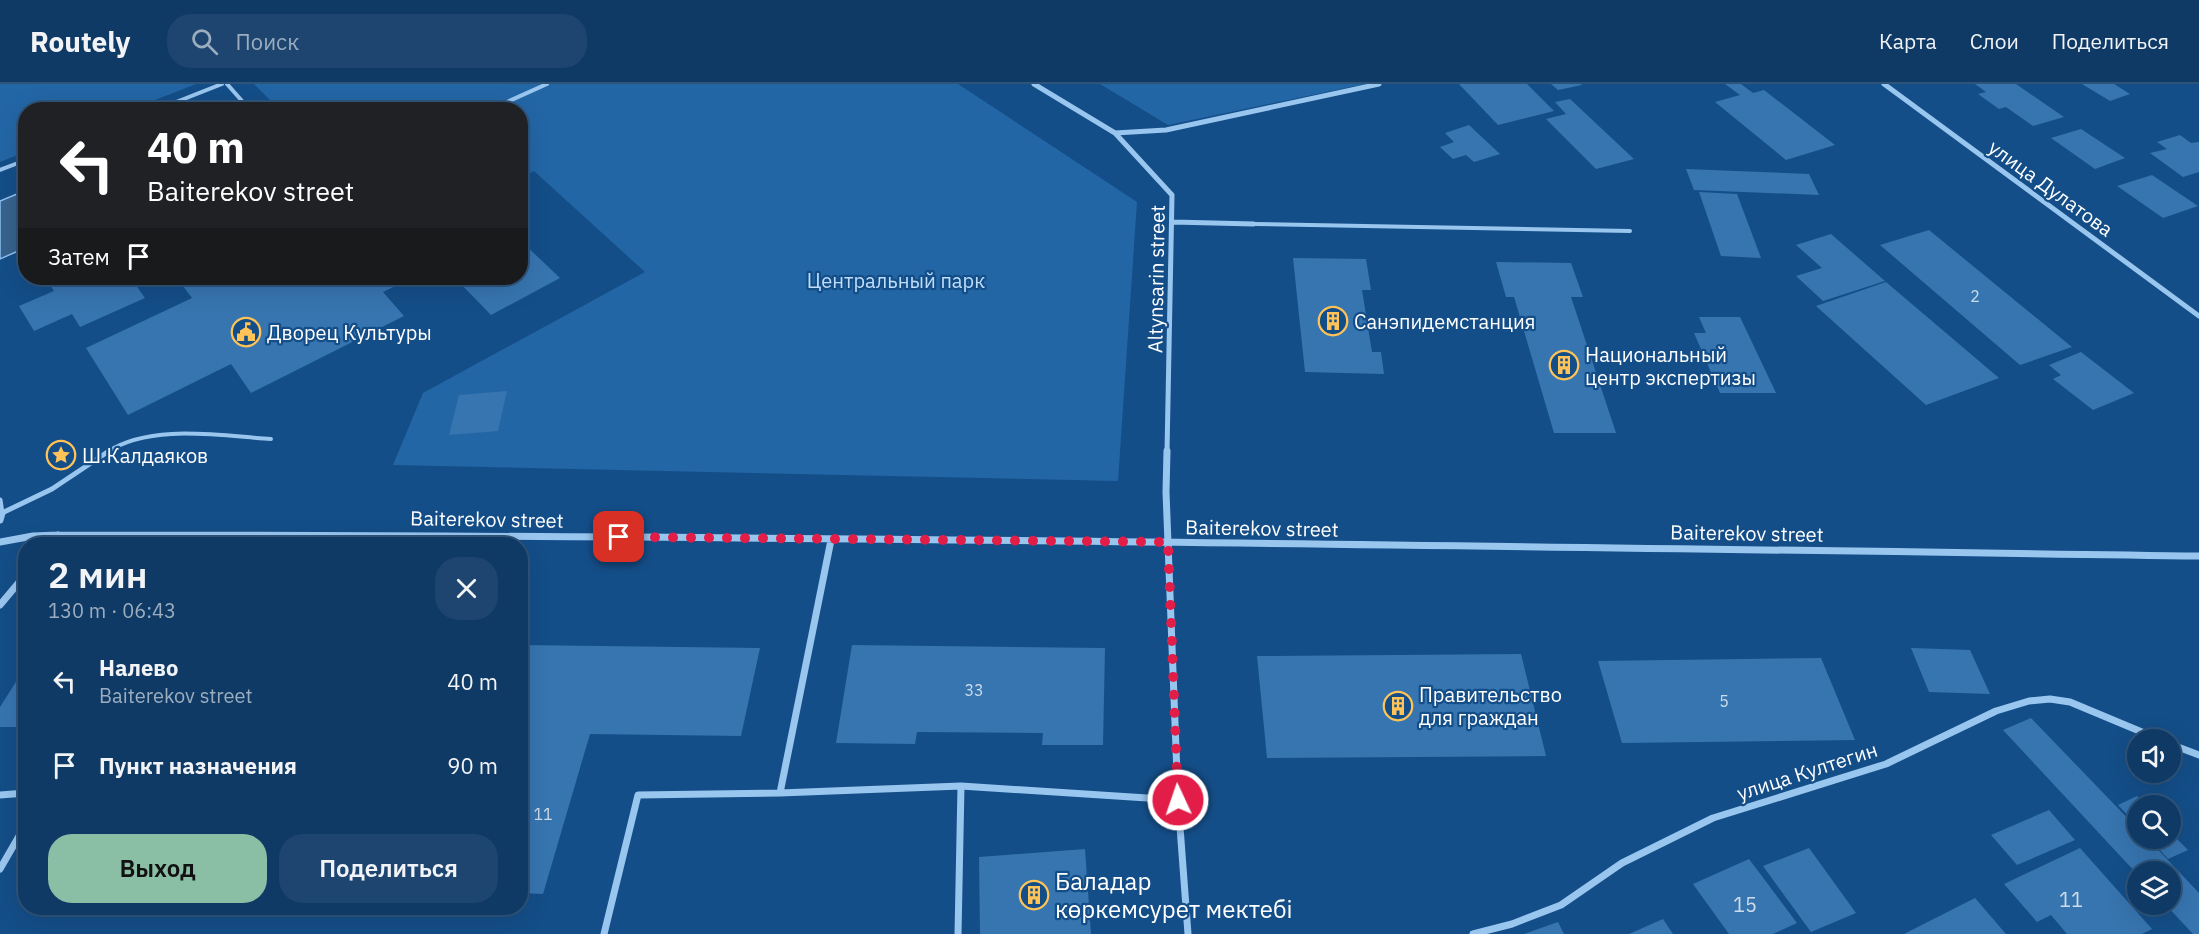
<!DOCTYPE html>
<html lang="ru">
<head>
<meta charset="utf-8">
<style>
	:root { --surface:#0f3a66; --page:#1d456f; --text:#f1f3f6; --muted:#9badbf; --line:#2f547a; --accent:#8abfa5 }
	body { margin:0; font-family:"IBM Plex Sans",sans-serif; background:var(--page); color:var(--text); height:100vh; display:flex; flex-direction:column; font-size:22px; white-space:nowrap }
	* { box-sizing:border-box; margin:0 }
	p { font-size:20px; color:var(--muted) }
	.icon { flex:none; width:33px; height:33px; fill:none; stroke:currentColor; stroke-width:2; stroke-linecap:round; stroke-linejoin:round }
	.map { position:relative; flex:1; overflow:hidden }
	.drawer { position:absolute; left:18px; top:453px; width:510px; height:378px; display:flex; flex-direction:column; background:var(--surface); border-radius:24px; box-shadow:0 6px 24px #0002,0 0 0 2px var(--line) }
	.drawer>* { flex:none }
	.hud { position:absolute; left:18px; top:18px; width:510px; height:183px; border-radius:24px; box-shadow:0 6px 24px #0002,0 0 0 2px var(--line); background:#202124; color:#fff; overflow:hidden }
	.controls { position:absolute; left:2127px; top:645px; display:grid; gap:12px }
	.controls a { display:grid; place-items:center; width:54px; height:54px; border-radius:50%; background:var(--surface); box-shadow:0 6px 24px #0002,0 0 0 2px var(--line); font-size:30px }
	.pin { position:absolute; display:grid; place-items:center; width:51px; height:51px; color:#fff; margin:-26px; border-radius:12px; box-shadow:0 3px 9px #0006 }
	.me { position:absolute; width:66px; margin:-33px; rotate:357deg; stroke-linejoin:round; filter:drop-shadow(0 0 4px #0008) }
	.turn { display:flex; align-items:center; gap:21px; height:126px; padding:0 30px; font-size:27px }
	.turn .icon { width:78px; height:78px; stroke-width:2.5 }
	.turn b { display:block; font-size:42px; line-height:51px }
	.then { display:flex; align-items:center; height:57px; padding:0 30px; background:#0003; gap:12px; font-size:22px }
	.round { display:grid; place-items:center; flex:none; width:63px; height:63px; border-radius:24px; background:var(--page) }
	.summary { display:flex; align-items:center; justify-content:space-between; height:102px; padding:0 30px }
	h1 { font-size:36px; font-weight:600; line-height:45px }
	.cta { display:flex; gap:12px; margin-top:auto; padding:12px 30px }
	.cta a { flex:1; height:69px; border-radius:24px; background:var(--accent); color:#111; font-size:24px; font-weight:600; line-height:69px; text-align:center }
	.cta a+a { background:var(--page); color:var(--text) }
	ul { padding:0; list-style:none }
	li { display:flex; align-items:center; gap:18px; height:84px; padding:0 30px }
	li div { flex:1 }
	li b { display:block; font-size:22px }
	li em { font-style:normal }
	header { display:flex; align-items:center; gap:36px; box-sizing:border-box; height:84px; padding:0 30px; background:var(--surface); border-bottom:2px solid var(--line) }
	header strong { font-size:28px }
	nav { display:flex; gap:33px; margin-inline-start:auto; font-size:21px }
	.search { width:420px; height:54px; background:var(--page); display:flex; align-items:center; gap:15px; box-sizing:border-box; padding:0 21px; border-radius:24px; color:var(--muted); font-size:22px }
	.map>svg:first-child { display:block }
	.green { fill:#2366a6 }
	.water { fill:#37638d; stroke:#8bc2f3; stroke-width:1.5 }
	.building { fill:#3775b0 }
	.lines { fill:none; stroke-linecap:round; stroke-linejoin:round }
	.service-far1 { stroke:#99c6ef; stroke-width:4 }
	.service { stroke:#99c6ef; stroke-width:5 }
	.minor-far1 { stroke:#99c6ef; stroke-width:5 }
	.minor { stroke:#99c6ef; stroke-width:7 }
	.route { stroke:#e11d48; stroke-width:10; stroke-dasharray:0 18 }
	.labels { text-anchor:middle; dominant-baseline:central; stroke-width:4.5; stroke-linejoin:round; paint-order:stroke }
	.number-label { font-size:16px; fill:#cddceb }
	.street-label { font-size:20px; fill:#fff; stroke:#144e88 }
	.park-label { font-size:20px; fill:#bfdefb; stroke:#144e88 }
	.poi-label { font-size:20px; fill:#fff; stroke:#144e88; text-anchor:start }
	.near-number-label { font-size:20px; fill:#cddceb }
	.near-poi-label { font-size:24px; fill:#fff; stroke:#144e88; text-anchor:start }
</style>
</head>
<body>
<header>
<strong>Routely</strong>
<div class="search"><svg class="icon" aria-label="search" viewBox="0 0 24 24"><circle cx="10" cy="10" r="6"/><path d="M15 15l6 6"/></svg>Поиск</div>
<nav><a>Карта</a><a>Слои</a><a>Поделиться</a></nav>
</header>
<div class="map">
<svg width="2199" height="850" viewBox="0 0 2199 850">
	<rect width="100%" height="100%" fill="#144e88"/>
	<!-- green -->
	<path class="green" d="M 0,0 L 196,0 L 132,25 L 26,26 L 25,68 L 0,78 Z
		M 254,0 L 958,0 L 1137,118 L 1118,397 L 393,381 L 423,309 L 645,188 L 534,87 L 521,94 L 520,26 L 279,25 Z
		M 1100,0 L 1365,0 L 1168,41 Z"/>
	<!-- water -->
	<path class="water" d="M 17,110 L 25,124 L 25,164 L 0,175 L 0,117 Z"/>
	<!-- building -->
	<path class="building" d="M 1459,0 L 1527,0 L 1554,27 L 1498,41 Z
		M 1551,0 L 1581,0 L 1582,1 L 1558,6 Z
		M 1725,0 L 1741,0 L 1753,9 L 1764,6 L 1835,61 L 1786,76 L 1715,18 L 1740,11 Z
		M 1975,0 L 2016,0 L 2064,33 L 2033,42 L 2006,23 L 1999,25 L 1978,10 L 1986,8 Z
		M 2082,0 L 2114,0 L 2130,10 L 2110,17 Z
		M 1570,15 L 1634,75 L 1596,85 L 1546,35 L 1566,30 L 1555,18 Z
		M 1469,41 L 1500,70 L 1474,78 L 1466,71 L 1453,75 L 1440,63 L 1454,58 L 1445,49 Z
		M 2081,45 L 2125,74 L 2095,85 L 2051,54 Z
		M 2180,51 L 2191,59 L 2199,58 L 2199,88 L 2183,93 L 2150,69 L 2167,65 L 2157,58 Z
		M 1686,85 L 1809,90 L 1819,111 L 1694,106 Z
		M 2152,91 L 2198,122 L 2163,134 L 2117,102 Z
		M 1699,108 L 1737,110 L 1761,174 L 1721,172 Z
		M 1929,146 L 2072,263 L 2020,281 L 1880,161 Z
		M 1831,150 L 1885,197 L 1823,217 L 1796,192 L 1822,184 L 1796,161 Z
		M 520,156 L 560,194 L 491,231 L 455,194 L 520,194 Z
		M 1293,174 L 1366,175 L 1371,206 L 1362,206 L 1372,268 L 1381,268 L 1384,290 L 1305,288 Z
		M 1496,178 L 1571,179 L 1583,213 L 1571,213 L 1616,349 L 1554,349 L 1514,213 L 1506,213 Z
		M 49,194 L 131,194 L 145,214 L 80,243 L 72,230 L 34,247 L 19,222 L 54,207 L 46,195 Z
		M 177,194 L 412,194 L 383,208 L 404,232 L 251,309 L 231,280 L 128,331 L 86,264 L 192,214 Z
		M 1886,198 L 1999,294 L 1926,321 L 1816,222 Z
		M 1699,233 L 1740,233 L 1776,309 L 1720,309 L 1694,249 L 1706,249 Z
		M 2081,268 L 2134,309 L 2093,326 L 2053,295 L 2061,291 L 2049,281 Z
		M 507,307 L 498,347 L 449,351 L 459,311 Z
		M 521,561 L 760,564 L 741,652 L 590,650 L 543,810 L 520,809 Z
		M 852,561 L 1105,564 L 1103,661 L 1042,661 L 1043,649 L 917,648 L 915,660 L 836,659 Z
		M 1911,564 L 1970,566 L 1990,610 L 1929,608 Z
		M 1521,570 L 1546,672 L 1267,674 L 1257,572 Z
		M 1821,574 L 1855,656 L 1622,659 L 1598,577 Z
		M 26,582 L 26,643 L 0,643 L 0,623 Z
		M 2031,634 L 2138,745 L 2138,754 L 2147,754 L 2199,809 L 2199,850 L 2193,850 L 2165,820 L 2170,820 L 2170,788 L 2138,788 L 2138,791 L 2003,646 Z
		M 2137,712 L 2145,722 L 2138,722 L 2138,742 L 2118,721 Z
		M 2049,726 L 2075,756 L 2017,781 L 1991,751 Z
		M 2170,748 L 2188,766 L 2168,775 L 2149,754 L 2170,754 Z
		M 1809,764 L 1856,829 L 1811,848 L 1763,782 Z
		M 2080,764 L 2152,845 L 2142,850 L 2067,850 L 2051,831 L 2037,838 L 2004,800 Z
		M 1085,765 L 1091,850 L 980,850 L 979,773 Z
		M 1749,775 L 1797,839 L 1773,850 L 1729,850 L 1693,800 Z
		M 1975,814 L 2006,850 L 1904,850 Z
		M 1663,835 L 1673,850 L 1629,850 Z
		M 1558,838 L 1564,850 L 1524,850 Z"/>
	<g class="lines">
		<!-- service-far1 -->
		<path class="service-far1" d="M 227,0 L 250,26
			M 156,26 L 222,0
			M 489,26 L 547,0
			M 0,86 L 26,76
			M 1254,140 L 1630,147
			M 107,368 C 151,339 221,352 271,355"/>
		<!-- service -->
		<path class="service" d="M 0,416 L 2,429 L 52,405 L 109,367"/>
		<!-- minor-far1 -->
		<path class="minor-far1" d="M 1034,0 L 1115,49 L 1172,111 L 1167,368
			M 1884,0 L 2199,232
			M 1115,49 L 1166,46 L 1379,0
			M 1173,138 L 1254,140"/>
		<!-- minor -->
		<path class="minor" d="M 1167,367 L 1166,408 L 1178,716 L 1188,850
			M 0,436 L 2,429
			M 0,458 L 33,452 L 58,451 C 772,451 1485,462 2199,472
			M 50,460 L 58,451
			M 0,521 L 26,490
			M 2170,660 L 2199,671
			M 780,709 L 831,456
			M 0,711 L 26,709
			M 0,785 L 26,740
			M 604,850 L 638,711 L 780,709 L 961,702 L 1178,716
			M 958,850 L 961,702
			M 1473,850 L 1512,840 L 1561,821 L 1622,779 L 1713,734 L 1886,680 L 1996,627 L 2029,617 L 2050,615 L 2070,618 L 2161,656"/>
	</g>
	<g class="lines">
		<!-- route -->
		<path class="route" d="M 619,453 L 1168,458 L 1178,716"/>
	</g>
	<!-- icons -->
	<defs>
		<g id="building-ring" transform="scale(1.5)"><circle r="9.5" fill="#144e88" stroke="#ffc357" stroke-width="1.5"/><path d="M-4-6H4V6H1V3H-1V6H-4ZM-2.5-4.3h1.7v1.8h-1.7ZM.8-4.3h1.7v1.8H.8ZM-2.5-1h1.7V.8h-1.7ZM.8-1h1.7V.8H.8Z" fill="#ffc357"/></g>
		<g id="civic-ring" transform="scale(1.5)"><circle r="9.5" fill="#144e88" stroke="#ffc357" stroke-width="1.5"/><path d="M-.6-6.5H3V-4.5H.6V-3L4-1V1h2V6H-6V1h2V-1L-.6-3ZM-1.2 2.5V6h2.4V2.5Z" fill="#ffc357"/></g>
		<g id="sight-ring" transform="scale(1.5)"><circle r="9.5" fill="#144e88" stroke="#ffc357" stroke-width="1.5"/><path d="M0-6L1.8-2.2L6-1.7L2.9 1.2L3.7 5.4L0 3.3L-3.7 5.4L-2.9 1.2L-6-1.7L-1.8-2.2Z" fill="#ffc357"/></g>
	</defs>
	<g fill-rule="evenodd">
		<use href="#building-ring" x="1333" y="237"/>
		<use href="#civic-ring" x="246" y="248"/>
		<use href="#building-ring" x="1564" y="281"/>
		<use href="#sight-ring" x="61" y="371"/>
		<use href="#building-ring" x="1398" y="622"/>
		<use href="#building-ring" x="1034" y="811"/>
	</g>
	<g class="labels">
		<!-- number labels -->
		<g class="number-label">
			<text x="1975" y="212">2</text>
			<text x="974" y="606">33</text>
			<text x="1724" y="617">5</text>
			<text x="543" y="730">11</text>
		</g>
		<!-- street labels -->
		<g class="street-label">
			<text transform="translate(2051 104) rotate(36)">улица Дулатова</text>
			<text transform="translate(1156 195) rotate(-89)">Altynsarin street</text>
			<text transform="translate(487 435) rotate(1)">Baiterekov street</text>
			<text transform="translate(1262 444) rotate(1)">Baiterekov street</text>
			<text transform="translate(1747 449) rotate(1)">Baiterekov street</text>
			<text transform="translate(1807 687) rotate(-18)">улица Култегин</text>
		</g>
		<!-- park labels -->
		<g class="park-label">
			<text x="896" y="196">Центральный парк</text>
		</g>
		<!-- poi labels -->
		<g class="poi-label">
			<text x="1354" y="237">Санэпидемстанция</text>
			<text x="267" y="248">Дворец Культуры</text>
			<text x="1585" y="270">Национальный<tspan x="1585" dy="23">центр экспертизы</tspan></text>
			<text x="82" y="371">Ш.Калдаяков</text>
			<text x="1419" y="610">Правительство<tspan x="1419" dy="23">для граждан</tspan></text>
		</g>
		<!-- near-number labels -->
		<g class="near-number-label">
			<text x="2071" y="815">11</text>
			<text x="1745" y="820">15</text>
		</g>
		<!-- near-poi labels -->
		<g class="near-poi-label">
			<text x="1055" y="797">Баладар<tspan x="1055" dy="28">көркемсурет мектебі</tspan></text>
		</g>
	</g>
</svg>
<div class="controls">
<a><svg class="icon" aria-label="sound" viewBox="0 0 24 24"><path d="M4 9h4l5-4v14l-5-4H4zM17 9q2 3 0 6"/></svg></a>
<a><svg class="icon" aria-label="search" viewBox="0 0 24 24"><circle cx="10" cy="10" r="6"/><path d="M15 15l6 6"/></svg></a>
<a><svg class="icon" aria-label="layers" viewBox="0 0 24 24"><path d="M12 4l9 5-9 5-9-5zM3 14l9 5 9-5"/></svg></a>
</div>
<div class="pin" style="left:619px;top:453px;background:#d93025"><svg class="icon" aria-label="arrive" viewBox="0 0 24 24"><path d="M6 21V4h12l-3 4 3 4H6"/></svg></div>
<svg class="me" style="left:1178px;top:716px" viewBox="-20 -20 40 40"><circle r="17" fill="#e11d48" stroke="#fff" stroke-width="3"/><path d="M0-11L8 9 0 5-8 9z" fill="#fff"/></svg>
<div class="hud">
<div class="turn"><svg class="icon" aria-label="left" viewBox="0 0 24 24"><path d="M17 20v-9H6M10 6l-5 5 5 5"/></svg><div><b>40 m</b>Baiterekov street</div></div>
<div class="then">Затем<svg class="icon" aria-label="arrive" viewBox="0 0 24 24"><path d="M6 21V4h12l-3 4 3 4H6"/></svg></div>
</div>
<section class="drawer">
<div class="summary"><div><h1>2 мин</h1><p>130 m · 06:43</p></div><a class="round"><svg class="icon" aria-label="close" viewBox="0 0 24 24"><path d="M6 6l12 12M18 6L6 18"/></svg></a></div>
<ul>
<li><svg class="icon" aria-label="left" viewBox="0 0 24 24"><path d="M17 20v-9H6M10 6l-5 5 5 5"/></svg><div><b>Налево</b><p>Baiterekov street</p></div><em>40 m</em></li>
<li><svg class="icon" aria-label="arrive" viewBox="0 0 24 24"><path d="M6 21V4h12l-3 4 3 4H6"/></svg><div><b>Пункт назначения</b></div><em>90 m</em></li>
</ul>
<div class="cta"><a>Выход</a><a>Поделиться</a></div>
</section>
</div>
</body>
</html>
